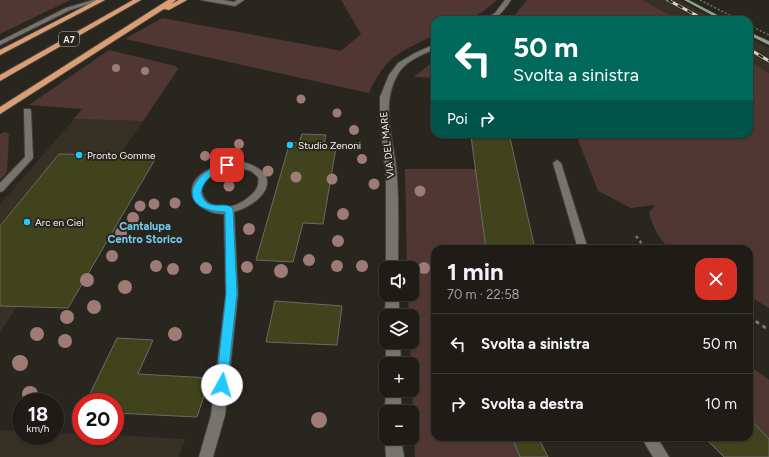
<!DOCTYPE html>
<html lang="it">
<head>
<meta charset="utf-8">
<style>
	:root { --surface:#1f1c18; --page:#2c2925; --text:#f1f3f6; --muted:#a1a1a2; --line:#3c3a37 }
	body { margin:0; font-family:Figtree,sans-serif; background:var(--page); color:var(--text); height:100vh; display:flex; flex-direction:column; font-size:15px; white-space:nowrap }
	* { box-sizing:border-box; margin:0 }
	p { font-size:13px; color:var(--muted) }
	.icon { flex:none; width:22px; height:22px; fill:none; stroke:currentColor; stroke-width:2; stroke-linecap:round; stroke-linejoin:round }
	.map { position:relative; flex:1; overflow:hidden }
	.drawer { position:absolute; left:431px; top:245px; width:322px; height:196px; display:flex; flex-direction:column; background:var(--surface); border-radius:12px; box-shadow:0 1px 3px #0004,0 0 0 1px var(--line) }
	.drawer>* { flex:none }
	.banner { position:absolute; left:431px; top:16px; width:322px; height:122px; border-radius:12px; box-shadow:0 1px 3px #0004,0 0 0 1px var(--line); background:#00695c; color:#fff; overflow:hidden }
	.controls { position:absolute; left:379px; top:261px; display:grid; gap:8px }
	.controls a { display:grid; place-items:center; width:40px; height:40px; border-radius:8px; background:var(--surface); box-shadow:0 1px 3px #0004,0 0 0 1px var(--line); font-size:20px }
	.speed { position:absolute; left:12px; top:393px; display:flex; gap:8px; font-size:20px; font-weight:700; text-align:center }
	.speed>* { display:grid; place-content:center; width:52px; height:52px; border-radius:50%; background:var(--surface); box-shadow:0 1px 3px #0004,0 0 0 1px var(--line); line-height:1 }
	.speed small { font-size:10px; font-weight:400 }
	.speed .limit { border:6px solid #d22; background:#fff; color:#111 }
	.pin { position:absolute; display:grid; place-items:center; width:34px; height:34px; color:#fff; margin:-17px; border-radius:8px; box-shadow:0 2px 6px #0006 }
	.me { position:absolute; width:44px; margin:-22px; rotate:6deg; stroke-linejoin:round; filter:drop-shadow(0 0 3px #0008) }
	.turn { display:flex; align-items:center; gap:14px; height:84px; padding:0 16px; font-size:18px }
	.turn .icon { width:52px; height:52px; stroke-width:2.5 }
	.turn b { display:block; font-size:28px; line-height:34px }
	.then { display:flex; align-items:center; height:38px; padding:0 16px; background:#0003; gap:8px; font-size:15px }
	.round { display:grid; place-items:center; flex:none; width:42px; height:42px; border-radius:12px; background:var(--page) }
	.head { display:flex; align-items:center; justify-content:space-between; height:68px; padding:0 16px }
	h1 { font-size:24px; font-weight:700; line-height:30px }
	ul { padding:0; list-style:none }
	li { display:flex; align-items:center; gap:12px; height:60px; padding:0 16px; border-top:1px solid var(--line) }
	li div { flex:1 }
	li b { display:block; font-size:15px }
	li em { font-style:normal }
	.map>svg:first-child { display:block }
	.built { fill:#363025 }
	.green { fill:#513734 }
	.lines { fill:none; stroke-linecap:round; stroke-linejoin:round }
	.stream { fill:#8ea089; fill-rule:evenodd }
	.building { fill:#41431c; stroke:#6a6b64 }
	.lane-casing { stroke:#43413c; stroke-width:2 }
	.street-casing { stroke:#43413c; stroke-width:2 }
	.highway-casing { stroke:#43413c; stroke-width:2 }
	.path-far2 { stroke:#76746e; stroke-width:1.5; stroke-dasharray:2 2; stroke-linecap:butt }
	.path-far1 { stroke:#76746e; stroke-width:2.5; stroke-dasharray:3 3; stroke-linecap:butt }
	.path { stroke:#76746e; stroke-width:3; stroke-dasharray:4 4; stroke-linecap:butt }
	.lane { fill:#77736d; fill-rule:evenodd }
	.street { fill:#77736d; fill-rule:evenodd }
	.highway { fill:#db9d73; fill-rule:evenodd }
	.rail-casing { stroke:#d3d1cc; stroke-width:3 }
	.rail { stroke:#292620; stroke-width:2; stroke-dasharray:5.5; stroke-linecap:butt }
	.tree { fill:#9e7b75 }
	.route { fill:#22c9fd; stroke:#1683a4 }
	.poi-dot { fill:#22c9fd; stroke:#292620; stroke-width:1.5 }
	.labels { text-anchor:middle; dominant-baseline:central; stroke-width:4; stroke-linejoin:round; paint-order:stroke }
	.shield { fill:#292620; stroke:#b8b6b1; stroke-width:1 }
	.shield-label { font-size:9px; font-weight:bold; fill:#f5f3ef }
	.poi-label { font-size:10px; fill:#f5f3ef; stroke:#292620; text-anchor:start }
	.street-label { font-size:10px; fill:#f5f3ef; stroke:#292620 }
	.neighbourhood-label { font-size:11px; font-weight:bold; fill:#74cef2; stroke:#292620 }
</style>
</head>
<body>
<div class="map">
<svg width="769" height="457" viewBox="0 0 769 457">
	<rect width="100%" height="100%" fill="#292620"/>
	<!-- built -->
	<path class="built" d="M 643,0 L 679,0 L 717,20 L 678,20 Z
		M 749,37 L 769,48 L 769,73 L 749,61 Z
		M 74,119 L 143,121 L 0,332 L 0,204 Z
		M 0,430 L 21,431 L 21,436 L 55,436 L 55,433 L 81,434 L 81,436 L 115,435 L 185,439 L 179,457 L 0,457 Z"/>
	<!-- green -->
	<path class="green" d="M 0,0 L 70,0 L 0,34 Z
		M 341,0 L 497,0 C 472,22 466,20 435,20 L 435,35 C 400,52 386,55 369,93 L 125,39 L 162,18 L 341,51 L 361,34 Z
		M 527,0 L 643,0 L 678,20 L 511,20 Z
		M 109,50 L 175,66 L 178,69 L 143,121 L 74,119 L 82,109 L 29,105 Z
		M 435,60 L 435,78 L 414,77 Z
		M 749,61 L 769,73 L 769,308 L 749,296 L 749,249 L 672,249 C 659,241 653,227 649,213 L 655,205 L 631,208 L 598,191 L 576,134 L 749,134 Z
		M 6,132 L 9,135 L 7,172 L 0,180 L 0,134 Z
		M 405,169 L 476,169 L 486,249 L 435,249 L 435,437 L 512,437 L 520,457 L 415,457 L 410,342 L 412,342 L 412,316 L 409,316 L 408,294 L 412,294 L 412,268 L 407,268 Z
		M 749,365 L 769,380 L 769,439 L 749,419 Z"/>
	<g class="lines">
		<!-- stream -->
		<path class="stream" d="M 684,0 L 689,0 L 727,20 L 721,20 Z
			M 749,32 L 769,41 L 769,45 L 749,35 Z"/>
	</g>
	<!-- building -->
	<path class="building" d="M 302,134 L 326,135 L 323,148 L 336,148 L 323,224 L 303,223 L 293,262 L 256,260 L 290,142 L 299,143 Z
		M 471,136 L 510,138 L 535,249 L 486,249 Z
		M 59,154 L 157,156 L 68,308 L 0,306 L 0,226 Z
		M 275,301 L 342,306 L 337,345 L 266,342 Z
		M 117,338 L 153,340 L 138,374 L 210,378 L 197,417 L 115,413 L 115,402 L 86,402 Z
		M 749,418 L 769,439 L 769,457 L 724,457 L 704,437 L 749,437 Z
		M 512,437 L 538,437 L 548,457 L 520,457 Z"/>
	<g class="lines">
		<!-- lane casing -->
		<g class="lane-casing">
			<path id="lane" d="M 93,0 L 102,0 L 70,10 L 0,45 L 0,41 L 66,8 Z
				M 201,0 L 223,0 L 234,2 L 237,0 L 244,0 L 235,6 Z
				M 24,109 L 30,109 L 31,111 L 33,158 L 3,191 L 0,192 L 0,183 L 25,157 Z
				M 557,160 L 561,163 L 588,249 L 578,249 L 553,163 Z
				M 238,161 C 285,170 269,201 234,212 L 238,294 L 225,415 L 213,457 L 199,457 L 211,415 L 226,294 L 224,214 C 205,215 180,196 198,177 C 208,167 225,163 238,161 ZM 238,167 L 251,171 L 258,177 C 260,185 256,191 250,196 C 211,230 171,177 238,167 Z
				M 641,437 L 657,437 L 669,457 L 653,457 Z"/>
		</g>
		<!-- street casing -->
		<g class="street-casing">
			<path id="street" d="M 505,0 L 511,0 C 503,11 498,20 483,20 L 495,13 Z
				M 435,44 L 435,49 C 422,55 405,61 398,74 C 379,106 395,143 397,176 C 399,207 398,237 398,268 L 386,269 L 386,177 L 380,119 L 380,97 L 389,75 L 398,63 L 415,53 Z
				M 386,292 L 386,294 L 399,294 L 399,316 L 386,316 L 386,318 L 385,316 Z
				M 386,341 L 400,342 L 401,364 L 386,365 Z
				M 386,388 L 386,390 L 401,390 L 401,412 L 386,412 L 386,415 L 385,412 Z
				M 386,434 L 386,438 L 401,438 L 404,457 L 386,457 L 385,438 Z"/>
		</g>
		<!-- highway casing -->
		<g class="highway-casing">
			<path id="highway" d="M 97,0 L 105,0 L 0,55 L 0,50 Z
				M 133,0 L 141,0 L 0,81 L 0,75 Z
				M 168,0 L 176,0 L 171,4 L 179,0 L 187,0 L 169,10 L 164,9 L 0,114 L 0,107 Z"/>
		</g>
		<!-- path-far2 -->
		<path class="path-far2" d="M 700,0 L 739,20
			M 749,25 L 769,35"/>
		<!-- path-far1 -->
		<path class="path-far1" d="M 636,236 L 646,249"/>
		<!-- path -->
		<path class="path" d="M 749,317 L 769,330"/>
		<!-- lane -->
		<use href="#lane" class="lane"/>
		<!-- street -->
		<use href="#street" class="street"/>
		<!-- highway -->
		<use href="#highway" class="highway"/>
		<!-- rail casing -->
		<g class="rail-casing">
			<path id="rail" d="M 668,0 L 705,20
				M 749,49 L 769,61"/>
		</g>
		<!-- rail -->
		<use href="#rail" class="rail"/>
	</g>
	<!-- trees -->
	<g class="tree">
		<circle cx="116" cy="68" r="4"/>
		<circle cx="145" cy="71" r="4"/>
		<circle cx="301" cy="99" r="4.5"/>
		<circle cx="337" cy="113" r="4.5"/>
		<circle cx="354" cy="130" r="5"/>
		<circle cx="239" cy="144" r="5"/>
		<circle cx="205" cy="156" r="5"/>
		<circle cx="362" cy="159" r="5"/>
		<circle cx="268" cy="171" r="5.5"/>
		<circle cx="296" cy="177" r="5.5"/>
		<circle cx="332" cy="179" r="5.5"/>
		<circle cx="374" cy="184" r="5.5"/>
		<circle cx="229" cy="186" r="5.5"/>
		<circle cx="420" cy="191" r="5.5"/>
		<circle cx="175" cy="203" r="5.5"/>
		<circle cx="154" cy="204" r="5.5"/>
		<circle cx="140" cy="206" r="5.5"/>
		<circle cx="343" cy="214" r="6"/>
		<circle cx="133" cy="218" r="6"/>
		<circle cx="249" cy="229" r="6"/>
		<circle cx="121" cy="233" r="6"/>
		<circle cx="338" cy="241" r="6"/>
		<circle cx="112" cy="256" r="6"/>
		<circle cx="309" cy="260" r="6"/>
		<circle cx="156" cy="266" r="6"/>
		<circle cx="337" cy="266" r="6"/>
		<circle cx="362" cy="266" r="6"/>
		<circle cx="247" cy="267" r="6"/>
		<circle cx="206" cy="268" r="6"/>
		<circle cx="424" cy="268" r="6"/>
		<circle cx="173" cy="269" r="6"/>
		<circle cx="281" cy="271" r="7"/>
		<circle cx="87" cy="280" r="7"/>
		<circle cx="125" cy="287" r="7"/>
		<circle cx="94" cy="307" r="7"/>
		<circle cx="67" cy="317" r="7"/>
		<circle cx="37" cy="334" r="7"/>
		<circle cx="175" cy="334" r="7"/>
		<circle cx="65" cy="341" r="7"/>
		<circle cx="20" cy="363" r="8"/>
		<circle cx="30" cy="394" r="8"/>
		<circle cx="319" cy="420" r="8"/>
	</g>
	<!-- route -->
	<path class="route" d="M 227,162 L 230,163 L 230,167 C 217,171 203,178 201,193 C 207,214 225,199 233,209 L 237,294 L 227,385 L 226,389 L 222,391 L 217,389 L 216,385 L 226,294 L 225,212 C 174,210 189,173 227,162 Z"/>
	<!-- markers -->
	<g class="poi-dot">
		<circle cx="290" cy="145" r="4"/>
		<circle cx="79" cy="155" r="4"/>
		<circle cx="27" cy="222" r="4"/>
	</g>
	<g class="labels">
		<!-- shield labels -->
		<rect class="shield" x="59" y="32" width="20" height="14" rx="3"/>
		<g class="shield-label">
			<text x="69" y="39">A7</text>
		</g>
		<!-- poi labels -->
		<g class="poi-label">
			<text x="298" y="145">Studio Zenoni</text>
			<text x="87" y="155">Pronto Gomme</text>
			<text x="35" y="222">Arc en Ciel</text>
		</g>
		<!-- street labels -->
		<g class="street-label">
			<text transform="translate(387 145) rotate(-96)">VIA DEL MARE</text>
		</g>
		<!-- neighbourhood labels -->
		<g class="neighbourhood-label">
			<text x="145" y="226">Cantalupa<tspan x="145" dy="13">Centro Storico</tspan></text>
		</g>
	</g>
</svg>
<div class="controls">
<a><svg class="icon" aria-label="sound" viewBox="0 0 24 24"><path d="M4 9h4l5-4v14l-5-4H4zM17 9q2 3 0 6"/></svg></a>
<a><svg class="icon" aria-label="layers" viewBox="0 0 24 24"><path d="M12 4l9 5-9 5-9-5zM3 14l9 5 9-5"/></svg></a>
<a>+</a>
<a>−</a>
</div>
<div class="speed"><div>18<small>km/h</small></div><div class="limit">20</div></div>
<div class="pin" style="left:227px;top:165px;background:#d93025"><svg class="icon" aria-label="arrive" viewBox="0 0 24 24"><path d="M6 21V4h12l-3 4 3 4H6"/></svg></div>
<svg class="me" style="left:222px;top:385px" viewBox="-20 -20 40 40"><circle r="19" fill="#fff"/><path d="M0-13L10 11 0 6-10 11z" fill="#22c9fd"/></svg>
<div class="banner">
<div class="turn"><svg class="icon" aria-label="left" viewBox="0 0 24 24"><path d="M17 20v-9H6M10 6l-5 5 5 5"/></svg><div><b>50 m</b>Svolta a sinistra</div></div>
<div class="then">Poi<svg class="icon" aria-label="right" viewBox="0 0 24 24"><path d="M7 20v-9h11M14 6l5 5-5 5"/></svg></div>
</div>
<section class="drawer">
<div class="head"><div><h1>1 min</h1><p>70 m · 22:58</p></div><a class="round" style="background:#d93025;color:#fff"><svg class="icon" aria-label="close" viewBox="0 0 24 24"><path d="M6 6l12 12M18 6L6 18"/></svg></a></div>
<ul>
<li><svg class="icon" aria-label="left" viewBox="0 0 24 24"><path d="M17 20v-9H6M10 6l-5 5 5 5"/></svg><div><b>Svolta a sinistra</b></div><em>50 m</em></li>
<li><svg class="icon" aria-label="right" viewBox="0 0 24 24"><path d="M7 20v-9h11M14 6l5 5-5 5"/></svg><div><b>Svolta a destra</b></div><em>10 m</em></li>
</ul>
</section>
</div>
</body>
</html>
